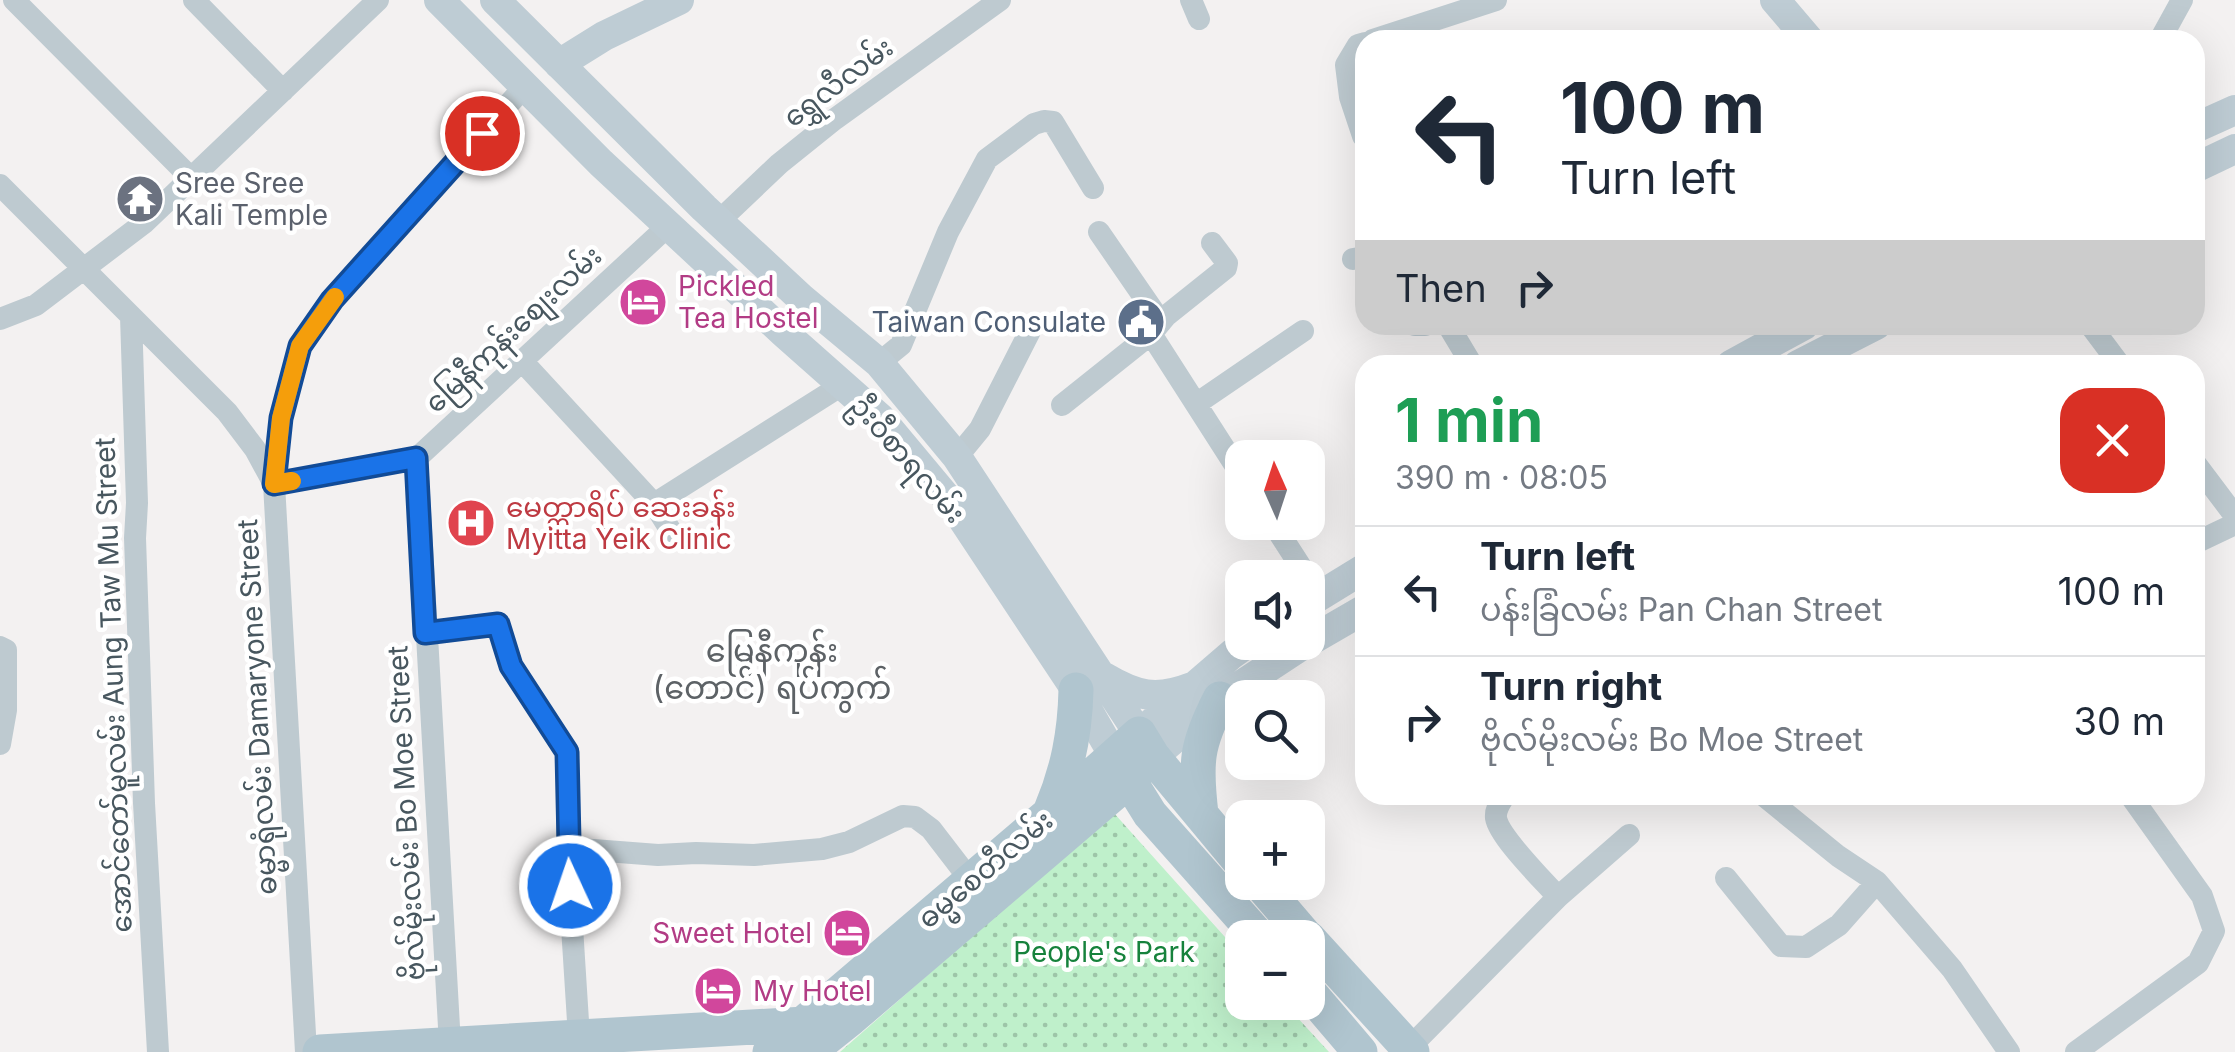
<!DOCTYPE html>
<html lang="en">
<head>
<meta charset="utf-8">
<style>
	:root { --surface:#fff; --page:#f6f6f7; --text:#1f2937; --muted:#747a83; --line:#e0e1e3 }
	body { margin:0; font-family:Inter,"Noto Sans Myanmar",sans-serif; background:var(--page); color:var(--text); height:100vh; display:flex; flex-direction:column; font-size:38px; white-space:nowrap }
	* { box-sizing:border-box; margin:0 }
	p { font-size:32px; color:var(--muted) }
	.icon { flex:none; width:55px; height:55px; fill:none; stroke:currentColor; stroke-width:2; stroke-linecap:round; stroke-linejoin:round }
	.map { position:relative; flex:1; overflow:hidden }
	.side { position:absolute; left:1355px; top:355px; width:850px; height:450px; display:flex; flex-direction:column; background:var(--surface); border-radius:30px; box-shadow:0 10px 40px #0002 }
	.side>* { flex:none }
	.hud { position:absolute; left:1355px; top:30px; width:850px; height:305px; border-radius:30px; box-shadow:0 10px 40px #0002; background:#fff; color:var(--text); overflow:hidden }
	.needle { width:65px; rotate:357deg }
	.fabs { position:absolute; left:1225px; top:440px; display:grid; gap:20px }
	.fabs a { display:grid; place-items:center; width:100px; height:100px; border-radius:20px; background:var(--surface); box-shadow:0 10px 40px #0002; font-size:50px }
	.pin { position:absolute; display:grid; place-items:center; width:85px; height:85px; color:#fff; margin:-42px; border:5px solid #fff; border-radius:50%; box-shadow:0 2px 10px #0007 }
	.me { position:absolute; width:110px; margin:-55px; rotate:357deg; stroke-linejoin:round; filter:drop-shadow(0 0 8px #0008) }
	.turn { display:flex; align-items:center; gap:35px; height:210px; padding:0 40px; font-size:45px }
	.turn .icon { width:130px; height:130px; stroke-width:2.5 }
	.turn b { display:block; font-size:70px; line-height:85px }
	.then { display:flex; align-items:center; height:95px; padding:0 40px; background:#0003; gap:20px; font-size:38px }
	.round { display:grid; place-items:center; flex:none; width:105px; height:105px; border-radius:30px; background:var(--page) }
	.overview { display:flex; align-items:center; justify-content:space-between; height:170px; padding:0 40px }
	h1 { font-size:60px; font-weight:700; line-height:75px; color:#1e9e55 }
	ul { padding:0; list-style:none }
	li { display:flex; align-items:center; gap:30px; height:130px; padding:0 40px; border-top:2px solid var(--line) }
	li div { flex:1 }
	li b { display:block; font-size:38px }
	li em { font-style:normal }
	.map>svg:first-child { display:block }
	.park { fill:url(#park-dots) }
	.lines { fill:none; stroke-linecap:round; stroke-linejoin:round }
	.minor { stroke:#becad0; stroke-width:22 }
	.secondary { stroke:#beccd4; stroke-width:30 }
	.primary { stroke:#b0c5cf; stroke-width:35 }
	.route-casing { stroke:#114b97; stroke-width:25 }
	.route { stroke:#1a73e8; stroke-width:18 }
	.slow { stroke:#f59e0b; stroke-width:18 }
	.labels { text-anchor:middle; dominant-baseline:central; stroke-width:9; stroke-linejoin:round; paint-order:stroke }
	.street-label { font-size:28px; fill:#48575f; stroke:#fff }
	.worship-label { font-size:28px; fill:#5b616d; stroke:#fff; text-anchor:start }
	.hotel-label { font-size:28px; fill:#b23c85; stroke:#fff; text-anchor:start }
	.service-label { font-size:28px; fill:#4e5e75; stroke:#fff; text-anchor:end }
	.health-label { font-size:28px; fill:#be3a42; stroke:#fff; text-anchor:start }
	.park-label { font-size:28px; fill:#16823c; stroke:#fff }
	.quarter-label { font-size:32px; fill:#5d6266; stroke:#fff }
</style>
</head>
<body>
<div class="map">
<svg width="2235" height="1052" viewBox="0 0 2235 1052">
	<defs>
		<pattern id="park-dots" width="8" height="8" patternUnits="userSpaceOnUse" patternTransform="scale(2.5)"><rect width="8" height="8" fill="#bff0cb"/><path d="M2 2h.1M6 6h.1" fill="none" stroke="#9dc5a8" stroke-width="1.8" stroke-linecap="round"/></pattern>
	</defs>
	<rect width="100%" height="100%" fill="#f3f1f1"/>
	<!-- park -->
	<path class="park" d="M 1113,812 L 1242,956 L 1242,1002 L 1284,1003 L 1329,1052 L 840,1052 Z"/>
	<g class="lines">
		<!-- minor -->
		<path class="minor" d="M 14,0 L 191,178
			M 194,0 L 283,91
			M 1191,0 L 1199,19
			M 1373,40 L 1496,0
			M 2160,40 L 2182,0
			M 1363,136 L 1350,97 L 1346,65 L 1358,45 L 1365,43
			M 0,185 L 227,412 L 255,449 L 274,484 L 417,458 L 668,226
			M 719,221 L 779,164 L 835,119 L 1000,0
			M 1099,232 L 1161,322
			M 1353,259 L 1365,257
			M 131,316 L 137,503 L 135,538 L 144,803 L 158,1052
			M 0,319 L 36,305 L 144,223 L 378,0
			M 1415,325 L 1425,325
			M 1448,325 L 1472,365
			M 2090,325 L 2120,365
			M 1151,334 L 1242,476
			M 522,361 L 654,504 L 671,531
			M 879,363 L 901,345 L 948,232 L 987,159 L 1034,124 L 1044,121 L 1053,122 L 1093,188
			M 1196,404 L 1303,331
			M 1062,405 L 1151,334 L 1166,316 L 1226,268 L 1227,263 L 1212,243
			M 957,457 L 980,429 L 1030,331
			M 417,458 L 450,1045
			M 2195,463 L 2235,516
			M 654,504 L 842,385
			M 1272,522 L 1319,595
			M 2195,543 L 2235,524
			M 425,633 L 498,624 L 511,665 L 567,752 L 567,848 L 579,1037
			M 0,647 L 6,650 L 6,710 L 0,744
			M 1763,795 L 1838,856 L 1877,882 L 1952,969 L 2009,1052
			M 567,848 L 658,855 L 696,853 L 754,855 L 822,849 L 849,842 L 903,816 L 915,817 L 931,829 L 971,881
			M 1726,878 L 1781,946 L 1806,947 L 1839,925 L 1877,882
			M 1558,897 L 1629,835
			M 1409,1048 L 1558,897 C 1543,880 1499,837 1496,818 C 1495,809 1500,803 1505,795
			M 306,1052 L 274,484 L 281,418 L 300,346 L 332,300 L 525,86
			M 2076,1052 L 2198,963 L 2214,931 L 2202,896 L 2130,795"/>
		<!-- secondary -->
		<path class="secondary" d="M 439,0 L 601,163 L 784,333 L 880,418 L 956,509 L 1076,690 L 1114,756
			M 495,0 L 704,208 L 801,298 L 879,363 L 957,457 L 1139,734 L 1232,654 L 1249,642
			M 1775,0 L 1809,40
			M 559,64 L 604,36 L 679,0
			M 2195,128 L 2235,110
			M 2195,168 L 2235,149
			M 1731,365 L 1804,325
			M 1798,365 L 1876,325
			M 1308,603 L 1365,568
			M 1308,642 L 1365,609
			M 1104,677 C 1136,696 1156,701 1192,687
			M 1153,757 L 1220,699 L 1307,642"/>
		<!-- primary -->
		<path class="primary" d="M 1117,761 L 1150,814 L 1260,938
			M 1051,810 C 1068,770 1075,733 1076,690
			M 1201,814 C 1195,763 1196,745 1220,699
			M 1259,882 L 1307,938
			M 1308,938 L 1412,1052
			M 1308,991 L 1360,1052
			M 320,1052 L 805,1024
			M 770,1052 L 1048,815 L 1139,734 L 1153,757 L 1242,864
			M 792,1052 L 816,1046 L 851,1018 L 1113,794 L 1153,757"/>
	</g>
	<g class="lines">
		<!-- route casing -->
		<g class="route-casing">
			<path id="route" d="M 482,133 L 332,300 L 300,346 L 281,418 L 274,484 L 416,458 L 425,633 L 498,624 L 511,666 L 567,752 L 570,886"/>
		</g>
		<!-- route -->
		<use href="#route" class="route"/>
		<!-- slow -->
		<path class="slow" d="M 292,481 L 274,484 L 281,418 L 300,346 L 335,297"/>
	</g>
	<!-- icons -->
	<defs>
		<g id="temple-disc" transform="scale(2.5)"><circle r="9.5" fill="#6b7280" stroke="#fff"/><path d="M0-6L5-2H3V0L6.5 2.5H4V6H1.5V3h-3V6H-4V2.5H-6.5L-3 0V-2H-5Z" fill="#fff"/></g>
		<g id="hotel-disc" transform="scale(2.5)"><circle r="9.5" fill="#d1479c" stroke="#fff"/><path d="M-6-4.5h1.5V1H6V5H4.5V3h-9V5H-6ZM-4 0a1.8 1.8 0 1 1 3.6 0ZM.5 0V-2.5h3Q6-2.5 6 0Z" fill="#fff"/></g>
		<g id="civic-disc" transform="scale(2.5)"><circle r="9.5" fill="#5c6f8a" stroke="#fff"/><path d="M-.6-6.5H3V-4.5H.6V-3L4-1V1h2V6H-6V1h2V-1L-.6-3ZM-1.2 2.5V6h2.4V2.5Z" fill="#fff"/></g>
		<g id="hospital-disc" transform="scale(2.5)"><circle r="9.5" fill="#e0444e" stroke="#fff"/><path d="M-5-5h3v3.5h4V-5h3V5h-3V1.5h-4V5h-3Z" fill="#fff"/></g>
	</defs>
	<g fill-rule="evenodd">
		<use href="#temple-disc" x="140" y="199"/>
		<use href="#hotel-disc" x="643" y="302"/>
		<use href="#civic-disc" x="1141" y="322"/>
		<use href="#hospital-disc" x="471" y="523"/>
		<use href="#hotel-disc" x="847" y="933"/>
		<use href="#hotel-disc" x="718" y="991"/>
	</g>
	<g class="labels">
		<!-- street labels -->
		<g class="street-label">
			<text transform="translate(838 82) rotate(-37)">ရွှေလီလမ်း</text>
			<text transform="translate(513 329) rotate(-43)">မြေနီကုန်းစျေးလမ်း</text>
			<text transform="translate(908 459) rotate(49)">ဦးဝီစာရလမ်း</text>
			<text transform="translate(113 685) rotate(-92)">အောင်တော်မူလမ်း Aung Taw Mu Street</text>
			<text transform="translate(257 707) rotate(-93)">ဓမ္မာရုံလမ်း Damaryone Street</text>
			<text transform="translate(406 813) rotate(-93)">ဗိုလ်မိုးလမ်း Bo Moe Street</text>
			<text transform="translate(985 869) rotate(-40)">ဓမ္မစေတီလမ်း</text>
		</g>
		<!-- worship labels -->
		<g class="worship-label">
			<text x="175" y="183">Sree Sree<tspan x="175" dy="32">Kali Temple</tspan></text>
		</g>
		<!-- hotel labels -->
		<g class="hotel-label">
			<text x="678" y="286">Pickled<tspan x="678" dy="32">Tea Hostel</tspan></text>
			<text x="812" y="933" text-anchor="end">Sweet Hotel</text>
			<text x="753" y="991">My Hotel</text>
		</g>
		<!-- service labels -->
		<g class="service-label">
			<text x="1106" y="322">Taiwan Consulate</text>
		</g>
		<!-- health labels -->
		<g class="health-label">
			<text x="506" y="507">မေတ္တာရိပ် ဆေးခန်း<tspan x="506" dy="32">Myitta Yeik Clinic</tspan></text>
		</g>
		<!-- park labels -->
		<g class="park-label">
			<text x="1104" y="952">People's Park</text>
		</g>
		<!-- quarter labels -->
		<g class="quarter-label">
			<text x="772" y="650">မြေနီကုန်း<tspan x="772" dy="37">(တောင်) ရပ်ကွက်</tspan></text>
		</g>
	</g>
</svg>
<div class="fabs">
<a><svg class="needle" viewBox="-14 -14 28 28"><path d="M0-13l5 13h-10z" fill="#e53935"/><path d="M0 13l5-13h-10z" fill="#747a83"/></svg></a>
<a><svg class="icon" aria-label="sound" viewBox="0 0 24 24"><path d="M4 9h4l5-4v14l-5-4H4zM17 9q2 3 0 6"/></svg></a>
<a><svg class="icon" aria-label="search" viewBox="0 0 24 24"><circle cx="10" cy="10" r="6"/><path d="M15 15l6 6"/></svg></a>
<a>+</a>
<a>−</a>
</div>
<div class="pin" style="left:482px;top:133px;background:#d93025"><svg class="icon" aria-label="arrive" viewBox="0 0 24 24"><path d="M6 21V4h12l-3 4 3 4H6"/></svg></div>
<svg class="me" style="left:570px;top:886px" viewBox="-20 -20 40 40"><circle r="17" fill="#1a73e8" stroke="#fff" stroke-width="3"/><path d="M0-11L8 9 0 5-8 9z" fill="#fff"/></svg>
<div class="hud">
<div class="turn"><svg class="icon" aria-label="left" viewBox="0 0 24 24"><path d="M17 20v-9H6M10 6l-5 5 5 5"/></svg><div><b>100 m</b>Turn left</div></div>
<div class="then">Then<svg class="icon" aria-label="right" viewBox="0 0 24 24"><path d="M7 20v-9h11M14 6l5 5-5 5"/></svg></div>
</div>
<section class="side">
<div class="overview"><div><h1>1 min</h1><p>390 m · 08:05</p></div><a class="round" style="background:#d93025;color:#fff"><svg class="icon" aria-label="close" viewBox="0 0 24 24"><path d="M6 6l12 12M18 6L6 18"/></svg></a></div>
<ul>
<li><svg class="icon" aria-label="left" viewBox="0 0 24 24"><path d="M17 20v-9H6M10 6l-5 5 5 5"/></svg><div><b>Turn left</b><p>ပန်းခြံလမ်း Pan Chan Street</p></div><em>100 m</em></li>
<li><svg class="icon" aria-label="right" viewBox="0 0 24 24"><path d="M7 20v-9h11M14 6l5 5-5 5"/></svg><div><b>Turn right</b><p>ဗိုလ်မိုးလမ်း Bo Moe Street</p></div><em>30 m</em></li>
</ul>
</section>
</div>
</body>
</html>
